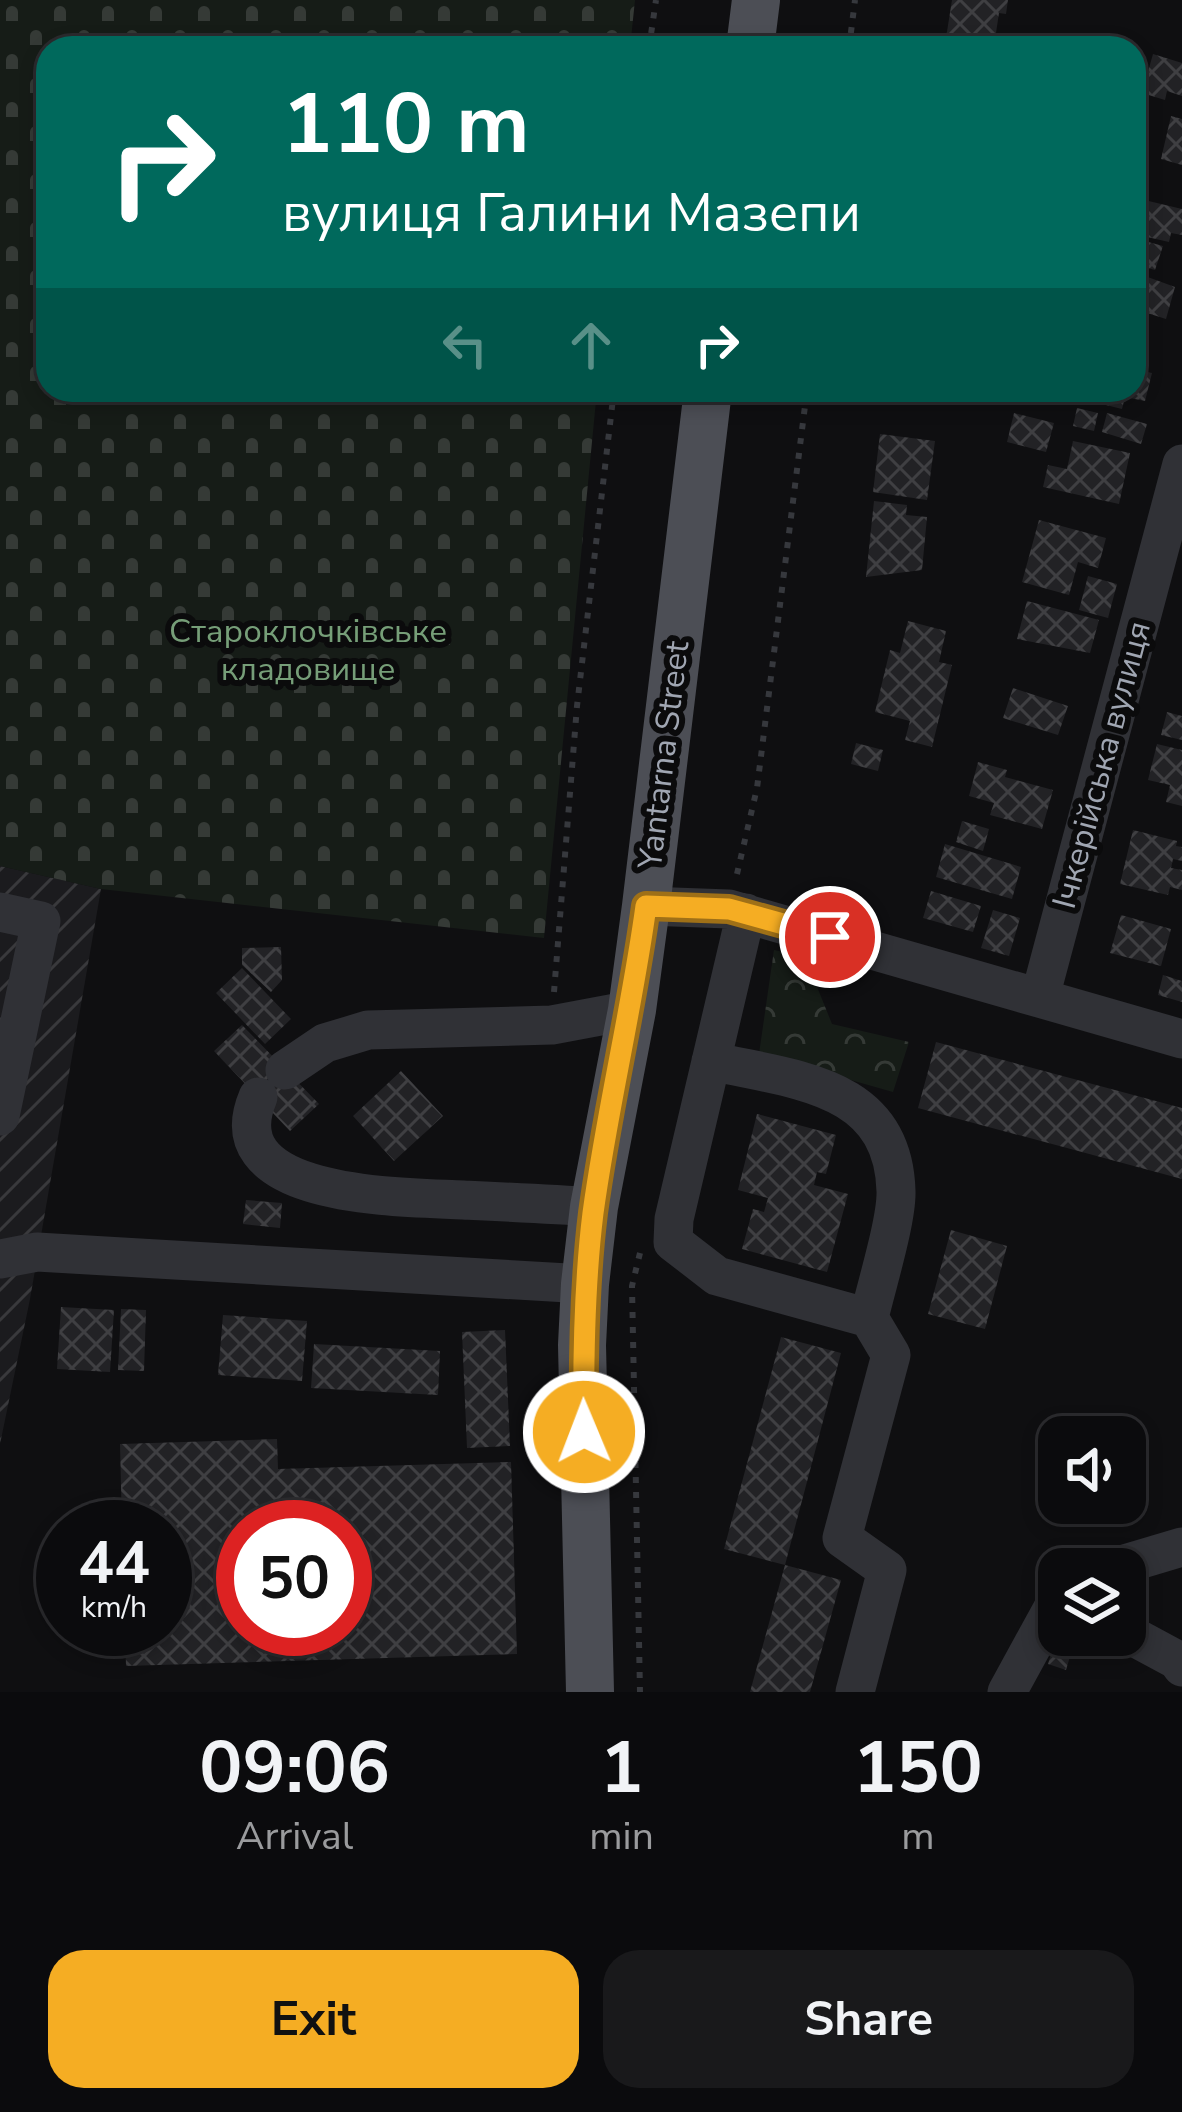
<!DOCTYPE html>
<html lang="en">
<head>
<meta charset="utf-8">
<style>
	:root { --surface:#0b0b0d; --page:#19191b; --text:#f1f3f6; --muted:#9a9b9d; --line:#2b2b2e; --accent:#f5ad23 }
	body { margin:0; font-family:"Nunito Sans",sans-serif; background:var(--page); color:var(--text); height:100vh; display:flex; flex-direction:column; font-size:45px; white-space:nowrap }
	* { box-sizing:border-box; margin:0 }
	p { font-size:39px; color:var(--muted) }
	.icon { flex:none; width:66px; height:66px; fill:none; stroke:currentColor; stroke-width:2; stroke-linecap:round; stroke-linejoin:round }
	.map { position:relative; height:1692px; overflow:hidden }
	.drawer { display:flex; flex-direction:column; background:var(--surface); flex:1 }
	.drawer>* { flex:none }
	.guide { position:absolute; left:36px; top:36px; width:1110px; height:366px; border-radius:36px; box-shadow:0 6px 18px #0003,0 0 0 3px var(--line); background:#00695c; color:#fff; overflow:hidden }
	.controls { position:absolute; left:1038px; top:1416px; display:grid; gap:24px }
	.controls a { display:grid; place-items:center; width:108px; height:108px; border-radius:24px; background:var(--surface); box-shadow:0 6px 18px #0003,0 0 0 3px var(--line); font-size:60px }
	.speed { position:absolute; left:36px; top:1500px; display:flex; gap:24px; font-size:60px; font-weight:700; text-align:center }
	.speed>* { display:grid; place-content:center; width:156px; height:156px; border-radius:50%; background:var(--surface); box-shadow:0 6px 18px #0003,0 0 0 3px var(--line); line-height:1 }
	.speed small { font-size:30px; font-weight:400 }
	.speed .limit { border:18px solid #d22; background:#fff; color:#111 }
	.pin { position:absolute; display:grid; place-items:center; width:102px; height:102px; color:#fff; margin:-51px; border:6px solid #fff; border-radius:50%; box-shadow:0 3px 12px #0007 }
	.me { position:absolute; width:132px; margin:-66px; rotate:359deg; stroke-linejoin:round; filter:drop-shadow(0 0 9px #0008) }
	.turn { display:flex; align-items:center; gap:42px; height:252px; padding:0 48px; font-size:54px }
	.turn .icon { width:156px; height:156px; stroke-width:2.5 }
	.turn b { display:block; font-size:84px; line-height:102px }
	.lanes { display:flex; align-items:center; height:114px; padding:0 48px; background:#0003; justify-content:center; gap:60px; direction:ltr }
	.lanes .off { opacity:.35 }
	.eta { display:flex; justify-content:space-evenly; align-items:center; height:204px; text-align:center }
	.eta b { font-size:72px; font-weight:700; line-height:84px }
	.cta { display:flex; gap:24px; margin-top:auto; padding:24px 48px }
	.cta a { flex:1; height:138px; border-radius:36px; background:var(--accent); color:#111; font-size:48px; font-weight:700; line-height:138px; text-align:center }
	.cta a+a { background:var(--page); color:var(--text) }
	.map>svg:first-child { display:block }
	.industrial { fill:url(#industrial-furrows) }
	.cemetery { fill:url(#cemetery-stones) }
	.park { fill:url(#park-crowns) }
	.building { fill:url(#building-cross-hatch); fill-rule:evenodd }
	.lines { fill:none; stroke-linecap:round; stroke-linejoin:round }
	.path { stroke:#36383d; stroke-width:6; stroke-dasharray:6 9; stroke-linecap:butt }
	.minor { stroke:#303136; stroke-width:39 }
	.major { stroke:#4c4e55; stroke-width:48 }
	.route-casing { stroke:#9f7017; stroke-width:30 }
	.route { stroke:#f5ad23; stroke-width:21 }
	.labels { text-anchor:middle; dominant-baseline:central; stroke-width:12; stroke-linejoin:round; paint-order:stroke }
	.park-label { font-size:33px; fill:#769e78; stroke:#0b0b0c }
	.street-label { font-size:33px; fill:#a0a6b2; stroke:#0b0b0c }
</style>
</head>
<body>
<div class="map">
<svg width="1182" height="1692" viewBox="0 0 1182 1692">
	<defs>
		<pattern id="industrial-furrows" width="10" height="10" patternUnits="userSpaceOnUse" patternTransform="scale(3)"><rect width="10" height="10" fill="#1b1b1e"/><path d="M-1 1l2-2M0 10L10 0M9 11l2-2" fill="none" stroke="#39393c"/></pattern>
		<pattern id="cemetery-stones" width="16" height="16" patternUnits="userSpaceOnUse" patternTransform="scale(3)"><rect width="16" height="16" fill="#161c17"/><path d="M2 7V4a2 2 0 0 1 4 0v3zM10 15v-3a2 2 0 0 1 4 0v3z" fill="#353a36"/></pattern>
		<pattern id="park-crowns" width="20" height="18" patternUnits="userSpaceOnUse" patternTransform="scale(3)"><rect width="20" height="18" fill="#161c17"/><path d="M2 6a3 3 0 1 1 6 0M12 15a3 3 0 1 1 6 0" fill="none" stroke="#353a36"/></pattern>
		<pattern id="building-cross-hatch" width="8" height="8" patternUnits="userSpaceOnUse" patternTransform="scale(3)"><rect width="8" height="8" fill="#222225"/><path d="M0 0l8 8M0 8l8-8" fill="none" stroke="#3f3f42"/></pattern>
	</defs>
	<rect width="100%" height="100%" fill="#0f0f11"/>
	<!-- industrial -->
	<path class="industrial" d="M 0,866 L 101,889 L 30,1299 L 0,1444 Z"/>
	<!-- cemetery -->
	<path class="cemetery" d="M 0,0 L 635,0 L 630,48 L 48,48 L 48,390 L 597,390 L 544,938 L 101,889 L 0,866 Z"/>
	<!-- park -->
	<path class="park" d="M 774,950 L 805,957 L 832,1024 L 909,1042 L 893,1092 L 759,1054 Z"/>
	<!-- building -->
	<path class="building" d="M 952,0 L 1008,0 L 1006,14 L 999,13 L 994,46 L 946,38 Z
		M 1153,54 L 1182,63 L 1182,96 L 1167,91 L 1165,100 L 1142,93 Z
		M 1171,116 L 1182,119 L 1182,165 L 1161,159 Z
		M 1136,198 L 1182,209 L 1182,235 L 1171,233 L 1169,242 L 1134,234 Z
		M 1134,238 L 1163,246 L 1155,270 L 1134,264 Z
		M 1134,272 L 1175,287 L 1166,319 L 1144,312 L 1142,321 L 1134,319 Z
		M 1134,369 L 1152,373 L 1145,401 L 1125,397 L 1122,409 L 1066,395 L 1067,390 L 1134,390 Z
		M 1077,408 L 1098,413 L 1094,431 L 1073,426 Z
		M 1014,413 L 1054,423 L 1046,452 L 1007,442 Z
		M 1107,413 L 1147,424 L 1141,444 L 1102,432 Z
		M 880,434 L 935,441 L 927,500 L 873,492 Z
		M 1073,441 L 1130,453 L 1119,504 L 1043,487 L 1048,465 L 1067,469 Z
		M 874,501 L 907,505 L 906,515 L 927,517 L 922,570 L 866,577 Z
		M 1039,520 L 1106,538 L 1098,568 L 1078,562 L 1069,595 L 1022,582 Z
		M 1088,576 L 1117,584 L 1108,618 L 1079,610 Z
		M 1027,601 L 1099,620 L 1090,653 L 1017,639 Z
		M 908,621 L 946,631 L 939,662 L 952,665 L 932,747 L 905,740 L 910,721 L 875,712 L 890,650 L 900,653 Z
		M 1013,688 L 1068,706 L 1058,735 L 1003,718 Z
		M 1167,712 L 1182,716 L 1182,740 L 1161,735 Z
		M 856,743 L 883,750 L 878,771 L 851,764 Z
		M 1157,744 L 1182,750 L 1182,806 L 1166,802 L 1170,785 L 1148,780 Z
		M 978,762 L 1007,770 L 1005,777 L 1053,790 L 1042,829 L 990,815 L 994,803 L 969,796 Z
		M 962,821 L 989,829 L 983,851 L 956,842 Z
		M 1133,830 L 1177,841 L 1176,846 L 1182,847 L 1182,861 L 1173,859 L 1171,868 L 1182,870 L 1182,890 L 1170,887 L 1168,895 L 1120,884 Z
		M 945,844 L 1021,867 L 1012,899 L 936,877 Z
		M 931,891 L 981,906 L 973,932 L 923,918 Z
		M 993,910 L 1020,918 L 1009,956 L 981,948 Z
		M 1121,915 L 1171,929 L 1161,966 L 1110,953 Z
		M 281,947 L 282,980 L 271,992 L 242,965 L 242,948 Z
		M 242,968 L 291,1019 L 265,1044 L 216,993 Z
		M 1163,975 L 1182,981 L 1182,1002 L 1158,995 Z
		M 242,1025 L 319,1104 L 290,1131 L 214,1051 Z
		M 936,1042 L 1182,1108 L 1182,1179 L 918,1108 Z
		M 401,1071 L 443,1116 L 394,1161 L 353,1116 Z
		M 757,1114 L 836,1135 L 826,1174 L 817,1172 L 814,1185 L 848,1194 L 827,1272 L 742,1249 L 753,1209 L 764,1212 L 768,1198 L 738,1190 Z
		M 246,1200 L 282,1203 L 280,1228 L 243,1224 Z
		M 951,1230 L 1007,1246 L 985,1329 L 928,1314 Z
		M 61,1307 L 114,1310 L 110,1372 L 57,1369 Z
		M 121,1309 L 146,1310 L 144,1371 L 118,1370 Z
		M 223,1315 L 307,1321 L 302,1381 L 218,1375 Z
		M 505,1330 L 510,1446 L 467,1448 L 462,1332 Z
		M 781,1337 L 841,1353 L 785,1565 L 724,1549 Z
		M 314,1344 L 440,1351 L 438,1395 L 311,1388 Z
		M 277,1439 L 278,1469 L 511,1462 L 517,1654 L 126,1666 L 125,1629 L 165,1629 L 165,1527 L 122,1527 L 120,1444 ZM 243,1527 L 345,1527 L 345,1629 L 243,1629 Z
		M 785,1565 L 841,1580 L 810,1692 L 750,1692 Z
		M 1057,1635 L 1076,1636 L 1066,1670 L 1048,1664 Z"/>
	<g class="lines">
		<!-- path -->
		<path class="path" d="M 649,48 L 656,0
			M 849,48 L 855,0
			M 737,874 L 757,788 L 807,390
			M 554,992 L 577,706 L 614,390
			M 640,1253 L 632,1286 L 640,1692"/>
		<!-- minor -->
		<path class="minor" d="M 646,906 L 729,909 L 1182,1039
			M 0,912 L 41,921 L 0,1116
			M 746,913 L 674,1219 L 673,1242 L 717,1276 L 869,1318
			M 1040,997 L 1182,464
			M 711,1061 C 793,1080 893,1083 896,1191 C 897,1220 876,1287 869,1318
			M 285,1070 L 325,1043 L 368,1030 L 552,1025 L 632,1010
			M 258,1097 C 214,1200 406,1197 463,1200 C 506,1202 550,1204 594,1207
			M 0,1259 L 37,1252 L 585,1284
			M 1108,1569 L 1182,1547
			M 1125,1632 L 1177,1660 L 1182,1667
			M 855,1692 L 887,1570 L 842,1538 L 891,1355 L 869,1318
			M 1007,1692 L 1059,1597"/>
		<!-- major -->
		<path class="major" d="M 750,48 L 756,0
			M 590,1692 L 582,1345 L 585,1284 L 594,1207 L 632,1010 L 646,906 L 708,390"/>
	</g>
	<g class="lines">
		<!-- route casing -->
		<g class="route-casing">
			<path id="route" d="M 584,1432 C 583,1358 584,1286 593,1213 C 607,1110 632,1009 646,906 L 729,909 L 830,937"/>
		</g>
		<!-- route -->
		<use href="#route" class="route"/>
	</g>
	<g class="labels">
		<!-- park labels -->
		<g class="park-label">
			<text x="308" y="631">Староклочківське<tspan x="308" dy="38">кладовище</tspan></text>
		</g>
		<!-- street labels -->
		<g class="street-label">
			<text transform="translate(664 755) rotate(-83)">Yantarna Street</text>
			<text transform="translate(1102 765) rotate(-75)">Ічкерійська вулиця</text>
		</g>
	</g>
</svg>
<div class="controls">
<a><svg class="icon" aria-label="sound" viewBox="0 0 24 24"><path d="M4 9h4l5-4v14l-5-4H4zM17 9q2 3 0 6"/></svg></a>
<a><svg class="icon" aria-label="layers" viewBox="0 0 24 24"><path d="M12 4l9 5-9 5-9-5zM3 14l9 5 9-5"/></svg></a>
</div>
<div class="speed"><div>44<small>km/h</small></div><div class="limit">50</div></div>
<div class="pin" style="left:830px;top:937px;background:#d93025"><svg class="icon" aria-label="arrive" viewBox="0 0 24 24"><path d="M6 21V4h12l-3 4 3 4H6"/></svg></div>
<svg class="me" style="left:584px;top:1432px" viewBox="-20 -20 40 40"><circle r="17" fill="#f5ad23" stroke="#fff" stroke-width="3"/><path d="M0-11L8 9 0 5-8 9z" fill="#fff"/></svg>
<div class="guide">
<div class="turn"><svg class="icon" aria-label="right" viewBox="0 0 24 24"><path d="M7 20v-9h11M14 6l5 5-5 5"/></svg><div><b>110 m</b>вулиця Галини Мазепи</div></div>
<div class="lanes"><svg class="icon off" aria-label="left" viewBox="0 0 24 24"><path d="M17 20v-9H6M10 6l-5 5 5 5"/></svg><svg class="icon off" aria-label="ahead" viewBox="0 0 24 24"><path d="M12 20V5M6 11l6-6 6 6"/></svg><svg class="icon" aria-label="right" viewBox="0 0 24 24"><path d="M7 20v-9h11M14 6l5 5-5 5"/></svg></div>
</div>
</div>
<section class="drawer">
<div class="eta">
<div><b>09:06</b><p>Arrival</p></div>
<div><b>1</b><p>min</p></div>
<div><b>150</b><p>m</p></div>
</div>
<div class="cta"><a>Exit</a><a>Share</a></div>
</section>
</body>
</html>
